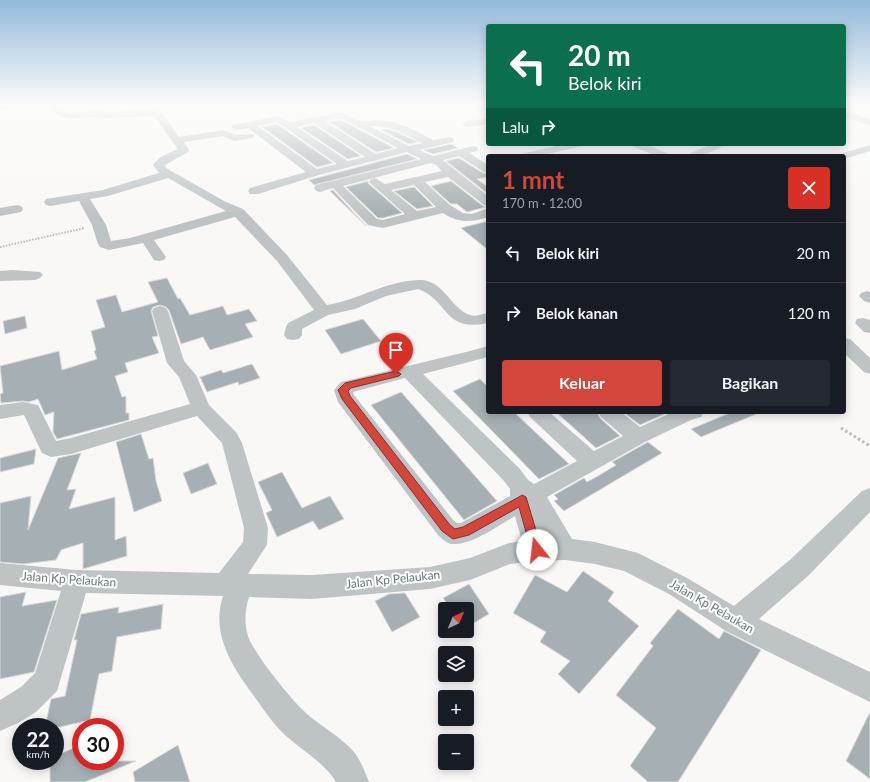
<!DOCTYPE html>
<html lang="id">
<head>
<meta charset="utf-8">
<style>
	:root { --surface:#171b24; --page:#242831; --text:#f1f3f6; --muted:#9ea1a6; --line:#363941; --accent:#d3463c }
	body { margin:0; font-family:Lato,sans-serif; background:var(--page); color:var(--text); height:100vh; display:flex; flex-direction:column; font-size:15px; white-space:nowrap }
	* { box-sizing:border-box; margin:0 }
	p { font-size:13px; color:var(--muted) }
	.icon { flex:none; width:22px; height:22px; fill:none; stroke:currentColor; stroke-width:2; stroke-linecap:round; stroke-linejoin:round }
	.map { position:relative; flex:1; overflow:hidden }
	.side { position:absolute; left:486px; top:154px; width:360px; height:260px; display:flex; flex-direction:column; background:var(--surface); border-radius:4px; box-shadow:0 2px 10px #0003 }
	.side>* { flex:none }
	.banner { position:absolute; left:486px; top:24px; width:360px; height:122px; border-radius:4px; box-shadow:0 2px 10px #0003; background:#0b6e4f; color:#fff; overflow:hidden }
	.needle { width:26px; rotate:44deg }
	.controls { position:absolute; left:438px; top:602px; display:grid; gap:8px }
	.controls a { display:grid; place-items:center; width:36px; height:36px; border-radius:4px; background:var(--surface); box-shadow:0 2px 10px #0003; font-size:20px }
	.speed { position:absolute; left:12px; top:718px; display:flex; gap:8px; font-size:20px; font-weight:700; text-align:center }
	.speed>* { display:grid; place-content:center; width:52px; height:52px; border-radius:50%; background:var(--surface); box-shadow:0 2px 10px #0003; line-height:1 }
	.speed small { font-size:10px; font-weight:400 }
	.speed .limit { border:6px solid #d22; background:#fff; color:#111 }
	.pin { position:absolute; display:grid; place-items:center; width:34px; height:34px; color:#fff; margin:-41px -17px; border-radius:50% 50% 50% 0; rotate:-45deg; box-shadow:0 0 4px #0007 }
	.pin .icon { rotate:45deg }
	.me { position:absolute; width:44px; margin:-22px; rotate:344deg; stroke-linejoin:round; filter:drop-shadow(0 0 3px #0008) }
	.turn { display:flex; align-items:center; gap:14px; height:84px; padding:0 16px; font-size:18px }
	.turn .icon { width:52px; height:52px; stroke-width:2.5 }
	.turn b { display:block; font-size:28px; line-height:34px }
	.then { display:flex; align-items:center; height:38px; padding:0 16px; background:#0003; gap:8px; font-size:15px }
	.round { display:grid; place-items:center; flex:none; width:42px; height:42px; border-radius:4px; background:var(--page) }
	.overview { display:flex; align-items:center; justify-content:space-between; height:68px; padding:0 16px }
	h1 { font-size:24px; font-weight:700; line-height:30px; color:var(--accent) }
	.action { display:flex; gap:8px; margin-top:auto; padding:8px 16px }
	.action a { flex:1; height:46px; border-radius:4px; background:var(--accent); color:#fff; font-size:16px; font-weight:700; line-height:46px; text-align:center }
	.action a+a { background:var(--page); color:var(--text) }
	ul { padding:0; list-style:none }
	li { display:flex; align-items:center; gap:12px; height:60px; padding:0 16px; border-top:1px solid var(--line) }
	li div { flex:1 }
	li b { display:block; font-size:15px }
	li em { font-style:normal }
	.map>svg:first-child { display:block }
	.building { fill:#a6afb3; stroke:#dadad9 }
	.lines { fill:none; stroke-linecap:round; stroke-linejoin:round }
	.path-far1 { stroke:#b9bdbf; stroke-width:2; stroke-dasharray:1.5 1.5; stroke-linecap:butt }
	.path { stroke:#b9bdbf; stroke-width:3; stroke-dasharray:2.5 2.5; stroke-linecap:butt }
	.minor { fill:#bec4c6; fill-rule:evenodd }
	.route { fill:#d3463c; stroke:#892e27 }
	.labels { text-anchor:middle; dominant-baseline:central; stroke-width:4; stroke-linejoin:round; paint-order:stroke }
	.near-street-label { font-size:12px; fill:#66787f; stroke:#fff }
</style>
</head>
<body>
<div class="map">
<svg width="870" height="782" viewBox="0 0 870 782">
	<rect width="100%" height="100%" fill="#f9f8f7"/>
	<!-- building -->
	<path class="building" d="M 341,120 L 394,148 L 376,152 L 329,122 Z
		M 277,124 L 333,163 L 317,167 L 262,127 Z
		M 314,125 L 361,156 L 348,159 L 301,128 Z
		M 386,129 L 397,132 L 418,142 L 409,144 L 381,130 Z
		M 451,144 L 458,148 L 433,154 L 424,150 Z
		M 407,154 L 417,159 L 314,185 L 309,180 Z
		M 459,158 L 483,173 L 488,174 L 488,177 L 477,179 L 488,187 L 488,194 L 446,161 Z
		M 368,181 L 368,183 L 402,213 L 383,218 L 378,218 L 346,187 Z
		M 451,181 L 483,206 L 486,207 L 467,212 L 457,204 L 451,204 L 431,186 Z
		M 414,187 L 433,206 L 417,209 L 394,191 Z
		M 333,190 L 366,226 L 330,191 Z
		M 488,221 L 488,250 L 461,228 Z
		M 167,278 L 178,299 L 180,298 L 190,315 L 223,306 L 227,315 L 249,309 L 257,321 L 245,324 L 253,337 L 210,350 L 203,337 L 181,344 L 169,310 L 166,307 L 160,305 L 153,307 L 151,311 L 158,336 L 152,337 L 159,353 L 125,363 L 128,372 L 115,376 L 122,397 L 126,396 L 126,413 L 129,413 L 129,420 L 57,439 L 53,432 L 54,412 L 45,415 L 38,399 L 29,402 L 23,401 L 1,403 L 0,394 L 3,393 L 0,366 L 59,351 L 62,370 L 97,359 L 94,351 L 96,350 L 91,331 L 105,327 L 96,300 L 116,295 L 122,312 L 158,302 L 148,282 Z
		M 25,316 L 27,328 L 5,334 L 3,321 Z
		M 363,319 L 381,341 L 341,354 L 325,330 Z
		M 252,364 L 260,378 L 239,385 L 238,382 L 207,392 L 200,377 L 221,370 L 223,373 Z
		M 480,379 L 488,387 L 488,412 L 514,412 L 569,464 L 539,479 L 453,391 Z
		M 401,392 L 454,452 L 497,501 L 464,520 L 371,405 Z
		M 556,412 L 597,412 L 600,418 L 620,436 L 596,448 Z
		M 623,412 L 669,412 L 640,425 Z
		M 732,412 L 761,412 L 701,437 L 691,429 Z
		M 141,434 L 149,459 L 153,458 L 156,481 L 162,501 L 134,512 L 116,442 Z
		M 648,442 L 662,453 L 564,511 L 554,501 L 558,499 L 554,495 L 584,478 L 587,482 L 598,476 L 616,465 L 612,462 Z
		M 36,449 L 34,464 L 0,472 L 0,458 Z
		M 81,453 L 67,490 L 76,489 L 69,509 L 115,497 L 115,540 L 126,536 L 127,556 L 83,569 L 83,543 L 61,550 L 56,560 L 23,564 L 0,562 L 0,503 L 31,496 L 28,530 L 58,458 Z
		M 208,463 L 217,484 L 191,494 L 183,473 Z
		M 282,472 L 302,508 L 330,496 L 344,519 L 319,530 L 313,521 L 277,537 L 266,513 L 272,510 L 258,482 Z
		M 583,571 L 614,592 L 608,601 L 639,626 L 579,694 L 558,674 L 570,661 L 540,642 L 546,632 L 513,613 L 535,575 L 567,592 Z
		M 469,584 L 489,614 L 467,627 L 467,609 L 451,609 L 443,598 Z
		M 26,592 L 22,606 L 57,600 L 34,672 L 0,679 L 0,597 Z
		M 405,593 L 420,617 L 392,632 L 375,601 L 389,594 Z
		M 163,604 L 161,629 L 117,637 L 112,671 L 99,674 L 90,720 L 60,727 L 45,727 L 51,699 L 65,696 L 77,640 L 74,640 L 81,614 L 119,607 L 118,613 Z
		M 678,609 L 719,639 L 724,631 L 761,650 L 678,782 L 648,782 L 630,766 L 656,728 L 616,695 L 653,646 L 650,643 Z
		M 870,712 L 870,779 L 846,761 Z
		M 81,745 L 81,761 L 136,761 L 85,782 L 50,782 L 50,761 L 55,761 L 55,756 Z
		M 178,745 L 190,782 L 135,782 L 133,772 Z"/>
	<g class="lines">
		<!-- path-far1 -->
		<path class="path-far1" d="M 0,247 L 85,228"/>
		<!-- path -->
		<path class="path" d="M 841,428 L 870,446"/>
		<!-- minor -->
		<path class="minor" d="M 0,106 L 18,106 L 13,109 L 0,110 Z
			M 50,106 L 60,106 L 69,113 L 99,110 L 103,112 L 151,110 L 150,106 L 158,106 L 162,113 L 179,137 L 223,130 L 236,135 L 253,134 L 254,136 L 253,138 L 234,141 L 223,136 L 184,142 L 189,150 L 188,152 L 165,165 L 166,168 L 224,201 L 243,209 L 287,255 L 327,305 C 358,300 386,281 418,280 C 443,278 450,308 470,315 C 476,317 482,314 488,313 L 488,323 C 443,333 449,300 418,289 L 386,296 L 355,309 L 328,315 L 302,329 L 302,335 L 299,339 L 293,340 L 287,339 L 284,335 L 286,327 L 288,323 L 314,310 L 277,261 L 235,217 L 154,240 L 166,257 L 164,260 L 159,261 L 154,260 L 143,243 L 109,250 L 100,247 L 98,244 L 92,225 L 79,201 L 50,206 L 46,205 L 44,202 L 46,199 L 103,190 L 159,173 L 153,165 C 159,156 169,153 178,149 L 154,116 L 101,118 C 80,113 68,128 50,106 ZM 168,178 L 226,211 L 130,238 L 111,241 L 106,225 L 90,199 L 108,196 Z
			M 482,106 L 488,106 L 488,109 L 484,108 Z
			M 844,111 L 870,119 L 870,125 L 844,117 Z
			M 342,112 L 361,121 L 381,120 L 394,122 L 410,128 L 433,140 L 449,137 L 453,138 L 454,140 L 453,142 L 419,150 L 433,156 L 473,146 L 477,147 L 478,149 L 477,151 L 469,153 L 488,165 L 488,173 L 484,172 L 459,156 L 443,160 L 488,196 L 488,206 L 484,205 L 448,177 L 425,182 L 450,205 L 463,213 L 472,214 L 488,208 L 488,217 C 471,223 458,223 443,213 L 383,228 L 368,225 L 333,188 L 320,192 L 316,191 L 314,188 L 316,185 L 421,159 L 407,152 L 319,175 L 258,194 L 250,194 L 248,191 L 250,188 L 306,172 L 248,128 L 236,130 L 231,127 L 232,125 L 279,116 L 290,122 ZM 341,118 L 398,148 L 376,154 L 325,121 ZM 277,122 L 337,164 L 317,169 L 258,126 ZM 314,123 L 365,157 L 348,161 L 297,127 ZM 370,126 C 390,125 405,134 422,143 L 409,146 ZM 431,163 L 436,165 L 442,171 L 385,184 L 375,178 L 371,179 L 369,182 L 405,214 L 383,220 L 377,219 L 343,186 ZM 414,185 L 436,207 L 417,211 L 391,190 Z
			M 488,118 L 488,124 L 467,127 L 462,124 L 467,121 Z
			M 564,144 L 583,144 L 582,146 L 539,156 L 520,156 L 521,154 Z
			M 631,144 L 645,144 L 669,154 L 670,156 L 656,156 L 632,146 Z
			M 711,144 L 725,144 L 724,146 L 702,156 L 688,156 L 689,154 Z
			M 870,145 L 870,151 L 844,159 L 844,156 L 838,156 L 839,154 Z
			M 17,205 L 21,206 L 23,209 L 21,212 L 0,216 L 0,208 Z
			M 12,270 L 40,272 L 43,275 L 40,278 L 35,280 L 0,281 L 0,271 Z
			M 867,291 L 870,292 L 870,303 L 864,301 L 859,296 L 861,293 Z
			M 160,306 L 166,308 L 168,311 L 184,361 L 196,375 L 209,405 L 236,432 L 242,443 L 268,528 L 267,545 L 248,574 L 312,575 L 430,567 L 470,558 L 509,543 L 522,541 L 515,516 C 499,525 472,545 453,544 C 447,544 442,539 438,535 L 338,402 L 334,390 L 341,382 L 470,351 L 488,346 L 488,357 L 423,374 L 520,469 L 528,480 L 534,484 L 577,461 L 530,417 L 527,412 L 549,412 L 594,451 L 623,436 L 601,417 L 598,412 L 621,412 L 640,427 L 673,412 L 704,412 L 701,417 L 691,420 L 645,442 L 547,497 L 572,539 L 595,542 L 638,553 L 687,578 L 734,606 L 791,559 L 862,491 L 870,488 L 870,512 L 809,575 L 759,619 L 870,672 L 870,702 L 726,631 L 669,594 L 624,571 L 595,564 L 565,560 L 537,561 L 510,564 L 470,580 L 430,589 L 312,599 L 249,597 C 245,610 244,623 248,636 C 254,654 292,701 307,714 C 322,727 340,736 354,752 C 361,761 365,772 369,782 L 336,782 C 323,761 302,751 285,735 C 273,724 265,711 256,699 C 234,669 210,635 223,596 L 86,593 L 57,691 L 36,712 L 18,723 L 0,731 L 0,700 L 21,687 L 35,673 L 61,591 L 0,585 L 0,563 L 77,570 L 219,573 L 243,542 L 244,528 L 222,443 L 197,416 L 71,454 L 51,457 L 42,453 L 24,415 L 0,419 L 0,405 L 23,402 L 38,405 L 56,441 L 71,438 L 190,404 L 179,377 L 167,363 L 152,311 L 154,308 ZM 405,378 L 504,481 L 510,489 L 510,496 L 461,523 L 457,523 L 454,521 L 354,395 L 353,392 Z
			M 863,318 L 870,320 L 870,333 L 864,332 L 855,323 L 857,319 Z
			M 844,338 L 850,339 L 870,358 L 870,374 L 864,372 L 844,353 Z"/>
	</g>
	<!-- sky -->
	<linearGradient id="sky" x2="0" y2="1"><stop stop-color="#94bada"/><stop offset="0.49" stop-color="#fcfcfb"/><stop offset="1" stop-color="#fcfcfb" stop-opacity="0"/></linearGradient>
	<rect width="870" height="215" fill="url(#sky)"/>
	<!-- route -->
	<path class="route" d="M 396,371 L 401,374 L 399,376 L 351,388 L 348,391 L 350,396 L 450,525 L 455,529 L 463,527 L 519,497 L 522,495 L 526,497 L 542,550 L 541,554 L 537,555 L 532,554 L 531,550 L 519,507 L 469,535 L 453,539 L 442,531 L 342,399 L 338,390 L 345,383 Z"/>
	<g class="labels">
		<!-- near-street labels -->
		<g class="near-street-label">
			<text transform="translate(69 579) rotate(4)">Jalan Kp Pelaukan</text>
			<text transform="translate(393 579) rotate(-6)">Jalan Kp Pelaukan</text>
			<text transform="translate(712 606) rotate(30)">Jalan Kp Pelaukan</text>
		</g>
	</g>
</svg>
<div class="controls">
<a><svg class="needle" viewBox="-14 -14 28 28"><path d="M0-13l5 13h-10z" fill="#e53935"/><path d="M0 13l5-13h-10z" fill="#9ea1a6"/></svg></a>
<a><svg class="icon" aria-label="layers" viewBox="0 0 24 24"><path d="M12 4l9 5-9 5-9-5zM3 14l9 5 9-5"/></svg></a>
<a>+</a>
<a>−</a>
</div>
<div class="speed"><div>22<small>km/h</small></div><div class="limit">30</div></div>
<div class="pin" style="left:396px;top:374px;background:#d93025"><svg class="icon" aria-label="arrive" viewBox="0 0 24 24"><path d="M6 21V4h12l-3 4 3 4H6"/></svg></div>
<svg class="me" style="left:537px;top:550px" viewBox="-20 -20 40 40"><circle r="19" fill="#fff"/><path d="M0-13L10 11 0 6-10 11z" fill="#d3463c"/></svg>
<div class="banner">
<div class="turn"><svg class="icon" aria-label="left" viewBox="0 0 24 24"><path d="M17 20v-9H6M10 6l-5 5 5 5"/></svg><div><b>20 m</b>Belok kiri</div></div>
<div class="then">Lalu<svg class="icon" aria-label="right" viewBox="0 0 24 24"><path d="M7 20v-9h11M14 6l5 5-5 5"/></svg></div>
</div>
<section class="side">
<div class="overview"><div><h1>1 mnt</h1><p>170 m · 12:00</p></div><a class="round" style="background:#d93025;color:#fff"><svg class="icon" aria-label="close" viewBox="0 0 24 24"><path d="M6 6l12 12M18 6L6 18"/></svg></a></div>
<ul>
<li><svg class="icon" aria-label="left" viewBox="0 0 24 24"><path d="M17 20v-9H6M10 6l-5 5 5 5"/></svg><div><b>Belok kiri</b></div><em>20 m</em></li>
<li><svg class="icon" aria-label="right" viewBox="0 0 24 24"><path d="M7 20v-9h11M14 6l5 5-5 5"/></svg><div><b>Belok kanan</b></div><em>120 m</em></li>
</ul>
<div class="action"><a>Keluar</a><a>Bagikan</a></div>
</section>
</div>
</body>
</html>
